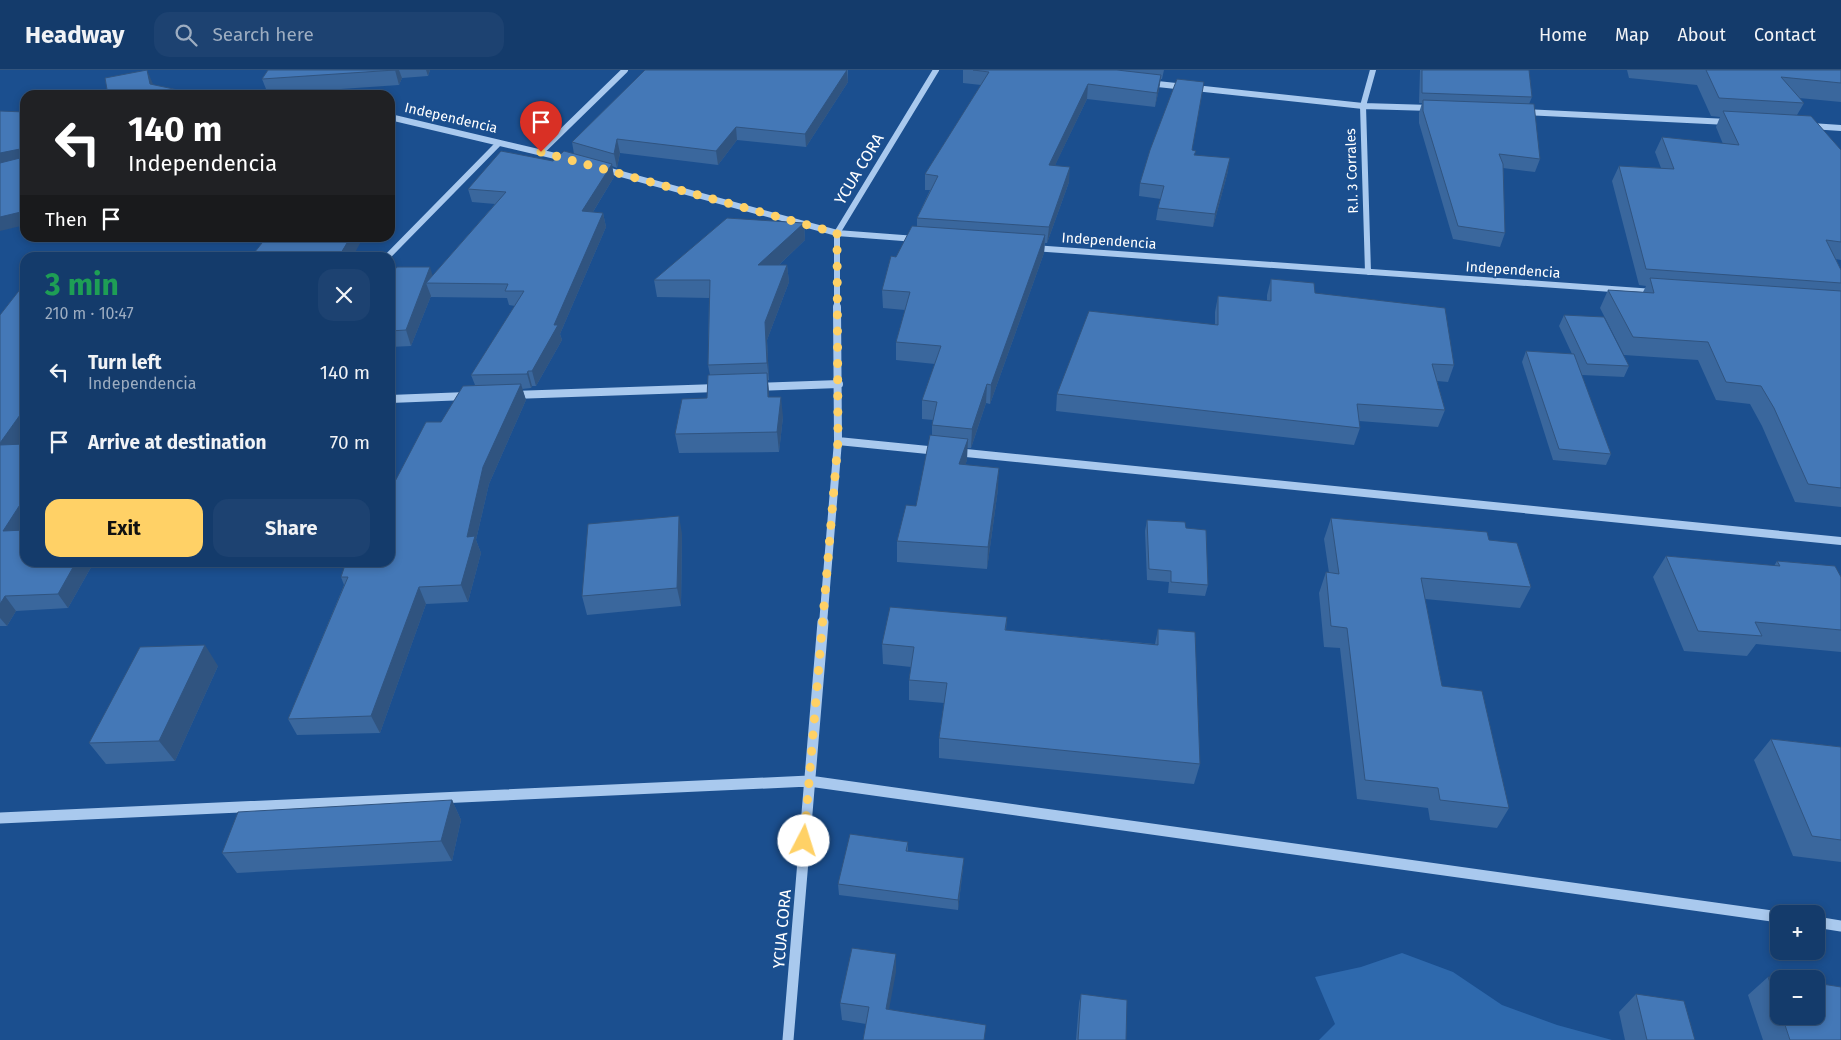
<!DOCTYPE html>
<html lang="en">
<head>
<meta charset="utf-8">
<style>
	:root { --surface:#143b6b; --page:#1d4271; --text:#f1f3f6; --muted:#9dadc1; --line:#33557e; --accent:#ffd166 }
	body { margin:0; font-family:"Fira Sans",sans-serif; background:var(--page); color:var(--text); height:100vh; display:flex; flex-direction:column; font-size:19px; white-space:nowrap }
	* { box-sizing:border-box; margin:0 }
	p { font-size:16px; color:var(--muted) }
	.icon { flex:none; width:28px; height:28px; fill:none; stroke:currentColor; stroke-width:2; stroke-linecap:round; stroke-linejoin:round }
	.map { position:relative; flex:1; overflow:hidden }
	.panel { position:absolute; left:20px; top:182px; width:375px; height:315px; display:flex; flex-direction:column; background:var(--surface); border-radius:15px; box-shadow:0 2px 8px #0003,0 0 0 1px var(--line) }
	.panel>* { flex:none }
	.banner { position:absolute; left:20px; top:20px; width:375px; height:152px; border-radius:15px; box-shadow:0 2px 8px #0003,0 0 0 1px var(--line); background:#202124; color:#fff; overflow:hidden }
	.controls { position:absolute; left:1770px; top:835px; display:grid; gap:10px }
	.controls a { display:grid; place-items:center; width:55px; height:55px; border-radius:10px; background:var(--surface); box-shadow:0 2px 8px #0003,0 0 0 1px var(--line); font-size:25px }
	.pin { position:absolute; display:grid; place-items:center; width:42px; height:42px; color:#fff; margin:-51px -21px; border-radius:50% 50% 50% 0; rotate:-45deg; box-shadow:0 0 5px #0007 }
	.pin .icon { rotate:45deg }
	.me { position:absolute; width:55px; margin:-28px; rotate:5deg; stroke-linejoin:round; filter:drop-shadow(0 0 4px #0008) }
	.turn { display:flex; align-items:center; gap:18px; height:105px; padding:0 25px; font-size:22px }
	.turn .icon { width:65px; height:65px; stroke-width:2.5 }
	.turn b { display:block; font-size:35px; line-height:42px }
	.then { display:flex; align-items:center; height:48px; padding:0 25px; background:#0003; gap:10px; font-size:19px }
	.round { display:grid; place-items:center; flex:none; width:52px; height:52px; border-radius:15px; background:var(--page) }
	.summary { display:flex; align-items:center; justify-content:space-between; height:85px; padding:0 25px }
	h1 { font-size:30px; font-weight:700; line-height:38px; color:#1e9e55 }
	.action { display:flex; gap:10px; margin-top:auto; padding:10px 25px }
	.action a { flex:1; height:58px; border-radius:15px; background:var(--accent); color:#111; font-size:20px; font-weight:700; line-height:58px; text-align:center }
	.action a+a { background:var(--page); color:var(--text) }
	ul { padding:0; list-style:none }
	li { display:flex; align-items:center; gap:15px; height:70px; padding:0 25px }
	li div { flex:1 }
	li b { display:block; font-size:19px }
	li em { font-style:normal }
	header { display:flex; align-items:center; gap:30px; box-sizing:border-box; height:70px; padding:0 25px; background:var(--surface); border-bottom:1px solid var(--line) }
	header strong { font-size:24px }
	nav { display:flex; gap:28px; margin-inline-start:auto; font-size:18px }
	.search { width:350px; height:45px; background:var(--page); display:flex; align-items:center; gap:12px; box-sizing:border-box; padding:0 18px; border-radius:15px; color:var(--muted); font-size:19px }
	.map>svg:first-child { display:block }
	.green { fill:#2e69ad }
	.lines { fill:none; stroke-linecap:round; stroke-linejoin:round }
	.minor-far2 { stroke:#a9c9ee; stroke-width:6 }
	.minor-far1 { stroke:#a9c9ee; stroke-width:8 }
	.minor { stroke:#a9c9ee; stroke-width:11 }
	.wall { fill:#3a679d }
	.shaded-wall { fill:#305480 }
	.building { fill:#4478b7; stroke:#305480 }
	.route { stroke:#ffd166; stroke-width:9; stroke-dasharray:0 16.2 }
	.labels { text-anchor:middle; dominant-baseline:central; stroke-width:4; stroke-linejoin:round; paint-order:stroke }
	.far-street-label { font-size:14px; fill:#fff; stroke:#1b4f8f }
	.street-label { font-size:16px; fill:#fff; stroke:#1b4f8f }
</style>
</head>
<body>
<header>
<strong>Headway</strong>
<div class="search"><svg class="icon" aria-label="search" viewBox="0 0 24 24"><circle cx="10" cy="10" r="6"/><path d="M15 15l6 6"/></svg>Search here</div>
<nav><a>Home</a><a>Map</a><a>About</a><a>Contact</a></nav>
</header>
<div class="map">
<svg width="1841" height="970" viewBox="0 0 1841 970">
	<rect width="100%" height="100%" fill="#1b4f8f"/>
	<!-- green -->
	<path class="green" d="M 1402,883 L 1453,902 L 1502,935 L 1557,955 L 1612,970 L 1319,970 L 1335,954 L 1315,907 L 1361,897 Z"/>
	<g class="lines">
		<!-- minor-far2 -->
		<path class="minor-far2" d="M 1148,13 L 1363,36 L 1431,38
			M 1524,42 L 1728,52
			M 390,47 L 568,89
			M 1811,56 L 1841,58
			M 541,82 L 625,0
			M 603,99 L 837,163 L 916,169
			M 1033,178 L 1654,222
			M 386,188 L 499,73
			M 1368,202 L 1363,36 L 1373,0
			M 837,239 L 837,163 L 936,0"/>
		<!-- minor-far1 -->
		<path class="minor-far1" d="M 758,317 L 839,314
			M 513,325 L 717,318
			M 390,329 L 467,326
			M 838,371 L 938,381
			M 956,382 L 1841,471
			M 823,554 L 838,371 L 837,237"/>
		<!-- minor -->
		<path class="minor" d="M 0,748 L 809,711 L 1779,847
			M 1816,852 L 1841,856
			M 788,970 L 823,552"/>
	</g>
	<!-- wall -->
	<path class="wall" d="M 268,0 L 430,0 L 428,6 L 402,8 L 399,15 L 268,24 L 262,9 Z
		M 645,0 L 848,0 L 848,12 L 806,77 L 737,70 L 718,95 L 620,83 L 617,98 L 612,96 L 614,107 L 593,142 L 603,143 L 606,157 L 560,264 L 562,270 L 536,316 L 532,316 L 531,318 L 522,319 L 526,330 L 489,414 L 476,470 L 481,483 L 468,532 L 426,534 L 380,663 L 297,665 L 288,649 L 344,515 L 341,507 L 441,352 L 475,315 L 471,305 L 515,236 L 509,235 L 507,228 L 431,227 L 431,226 L 411,276 L 390,277 L 390,205 L 433,205 L 495,134 L 472,132 L 468,119 L 553,91 L 574,84 L 572,72 Z
		M 963,0 L 1164,0 L 1162,9 L 1161,9 L 1159,19 L 1155,37 L 1087,29 L 1055,95 L 1069,112 L 1047,173 L 1045,173 L 1044,183 L 990,334 L 986,333 L 971,378 L 967,378 L 967,390 L 965,395 L 998,419 L 987,499 L 897,492 L 897,471 L 916,436 L 932,365 L 932,355 L 933,350 L 922,349 L 922,330 L 935,294 L 896,290 L 896,272 L 905,240 L 883,238 L 882,220 L 896,187 L 917,156 L 917,148 L 930,120 L 925,120 L 925,104 L 981,15 L 963,13 Z
		M 1420,0 L 1529,0 L 1532,27 L 1529,34 L 1540,89 L 1535,102 L 1503,98 L 1505,163 L 1500,177 L 1453,169 L 1419,53 L 1419,43 L 1422,33 L 1419,33 Z
		M 1627,0 L 1841,0 L 1841,32 L 1799,28 L 1804,33 L 1797,45 L 1841,80 L 1841,190 L 1836,189 L 1841,200 L 1841,437 L 1795,432 L 1762,356 L 1750,334 L 1716,330 L 1698,290 L 1624,285 L 1600,238 L 1608,220 L 1643,222 L 1646,216 L 1639,215 L 1612,111 L 1619,96 L 1661,98 L 1655,82 L 1662,67 L 1723,74 L 1716,57 L 1720,47 L 1711,46 L 1697,15 L 1629,8 Z
		M 1192,80 L 1195,85 L 1228,101 L 1213,157 L 1156,150 L 1158,138 L 1161,129 L 1139,126 L 1140,113 Z
		M 804,153 L 805,170 L 779,195 L 787,195 L 789,212 L 767,270 L 769,310 L 768,310 L 769,327 L 783,347 L 779,382 L 679,383 L 675,364 L 707,328 L 710,305 L 708,295 L 709,228 L 657,227 L 654,210 Z
		M 1271,209 L 1315,223 L 1454,295 L 1448,312 L 1437,311 L 1445,340 L 1438,357 L 1359,351 L 1360,358 L 1354,375 L 1056,341 L 1057,324 L 1215,254 L 1215,242 L 1218,226 L 1267,231 L 1267,225 Z
		M 0,245 L 19,374 L 25,374 L 25,457 L 23,460 L 94,492 L 68,538 L 16,541 L 7,556 L 0,556 Z
		M 1564,245 L 1629,296 L 1624,307 L 1582,305 L 1579,298 L 1611,384 L 1606,395 L 1553,390 L 1522,292 L 1526,281 L 1572,284 L 1559,256 Z
		M 1331,448 L 1489,470 L 1531,517 L 1520,538 L 1425,529 L 1442,616 L 1509,738 L 1497,758 L 1430,750 L 1428,738 L 1357,729 L 1340,578 L 1324,577 L 1319,523 L 1326,502 L 1329,503 L 1324,469 Z
		M 1147,450 L 1186,458 L 1208,515 L 1205,526 L 1168,523 L 1169,512 L 1147,510 L 1145,461 Z
		M 682,464 L 681,536 L 587,545 L 582,526 Z
		M 1666,486 L 1774,496 L 1777,491 L 1841,507 L 1841,582 L 1756,574 L 1747,586 L 1684,581 L 1653,507 Z
		M 1007,547 L 1006,560 L 1155,574 L 1158,559 L 1200,694 L 1194,714 L 939,688 L 939,668 L 944,633 L 909,630 L 909,610 L 911,597 L 883,594 L 882,574 Z
		M 218,596 L 175,691 L 106,694 L 89,673 Z
		M 1771,669 L 1841,677 L 1841,792 L 1793,786 L 1754,690 Z
		M 452,730 L 461,750 L 452,791 L 237,803 L 222,783 Z
		M 908,772 L 908,781 L 963,798 L 958,840 L 839,825 L 838,814 Z
		M 896,902 L 866,954 L 842,950 L 840,933 Z
		M 1768,907 L 1779,909 L 1779,946 L 1816,946 L 1841,970 L 1763,970 L 1748,925 Z
		M 1081,924 L 1126,970 L 1076,970 L 1079,933 Z
		M 1636,924 L 1695,970 L 1625,970 L 1619,942 Z"/>
	<!-- shaded-wall -->
	<path class="shaded-wall" d="M 147,0 L 153,14 L 155,25 L 150,14 Z
		M 395,0 L 399,0 L 402,8 L 399,15 Z
		M 426,0 L 430,0 L 428,6 Z
		M 847,0 L 848,12 L 806,77 L 805,64 Z
		M 1161,5 L 1159,19 L 1155,37 L 1157,23 Z
		M 1088,14 L 1087,29 L 1048,110 L 1049,95 Z
		M 736,57 L 737,70 L 718,95 L 716,81 Z
		M 617,69 L 620,83 L 617,98 L 614,84 Z
		M 20,79 L 25,87 L 0,96 L 0,83 Z
		M 1230,88 L 1228,101 L 1213,157 L 1215,144 Z
		M 612,94 L 614,107 L 585,155 L 582,141 Z
		M 1070,97 L 1069,112 L 1047,173 L 1049,157 Z
		M 25,141 L 25,155 L 0,161 L 0,147 Z
		M 603,143 L 606,157 L 560,264 L 562,270 L 536,316 L 532,301 L 554,255 Z
		M 804,153 L 805,170 L 760,213 L 758,195 Z
		M 1045,165 L 1044,183 L 990,334 L 991,315 Z
		M 350,168 L 363,168 L 352,188 L 338,188 Z
		M 787,195 L 789,212 L 767,270 L 769,310 L 767,293 L 765,252 Z
		M 430,197 L 435,213 L 426,213 L 431,226 L 411,276 L 406,260 Z
		M 528,301 L 532,316 L 531,318 L 527,304 Z
		M 767,303 L 769,322 L 770,347 L 768,327 Z
		M 521,314 L 526,330 L 489,414 L 476,470 L 481,483 L 468,532 L 461,515 L 467,467 L 483,397 Z
		M 987,314 L 986,333 L 971,378 L 972,359 Z
		M 781,327 L 783,347 L 779,382 L 777,362 Z
		M 25,338 L 25,365 L 9,389 L 0,377 L 0,373 Z
		M 968,369 L 967,390 L 959,416 L 959,394 Z
		M 999,398 L 998,419 L 987,499 L 988,477 Z
		M 25,427 L 25,457 L 13,475 L 3,461 Z
		M 679,446 L 682,464 L 681,536 L 677,518 Z
		M 76,492 L 94,492 L 68,538 L 58,524 Z
		M 419,517 L 426,534 L 380,663 L 371,646 Z
		M 5,526 L 16,541 L 7,556 L 0,548 L 0,534 Z
		M 205,575 L 218,596 L 175,691 L 159,671 Z
		M 452,730 L 461,750 L 452,791 L 441,771 Z
		M 964,788 L 963,798 L 958,840 L 958,830 Z
		M 896,884 L 896,902 L 886,956 L 886,939 Z"/>
	<!-- building -->
	<path class="building" d="M 147,0 L 150,14 L 202,25 L 153,25 L 151,22 L 152,25 L 108,25 L 105,8 Z
		M 268,0 L 395,0 L 262,9 Z
		M 645,0 L 847,0 L 805,64 L 736,57 L 716,81 L 617,69 L 614,84 L 572,72 Z
		M 973,0 L 1117,0 L 1161,5 L 1157,23 L 1088,14 L 1049,95 L 1070,97 L 1049,157 L 917,148 L 938,106 L 925,104 L 989,2 Z
		M 1422,0 L 1529,0 L 1532,27 L 1422,23 Z
		M 1706,0 L 1841,0 L 1841,13 L 1781,7 L 1804,33 L 1719,28 Z
		M 1177,9 L 1204,12 L 1192,80 L 1196,81 L 1194,85 L 1230,88 L 1215,144 L 1158,138 L 1164,116 L 1140,113 L 1150,80 Z
		M 1423,30 L 1534,34 L 1540,89 L 1499,84 L 1503,94 L 1505,163 L 1458,156 L 1423,41 Z
		M 0,41 L 25,42 L 25,141 L 0,147 L 0,93 L 20,88 L 23,84 L 20,79 L 0,83 Z
		M 1723,41 L 1811,46 L 1841,80 L 1841,172 L 1826,170 L 1841,200 L 1841,213 L 1646,199 L 1619,96 L 1674,99 L 1662,67 L 1739,75 Z
		M 501,81 L 553,91 L 564,81 L 612,94 L 582,141 L 603,143 L 554,255 L 558,255 L 532,301 L 528,301 L 527,304 L 471,305 L 524,221 L 505,221 L 508,214 L 426,213 L 506,122 L 468,119 Z
		M 727,148 L 804,153 L 758,195 L 787,195 L 765,252 L 767,293 L 708,295 L 710,210 L 654,210 Z
		M 912,156 L 1045,165 L 991,315 L 987,314 L 972,359 L 932,355 L 937,332 L 922,330 L 941,276 L 896,272 L 910,222 L 882,220 L 891,186 L 896,187 Z
		M 266,168 L 350,168 L 338,188 L 250,188 Z
		M 397,197 L 430,197 L 406,260 L 390,261 L 390,205 Z
		M 1650,208 L 1841,221 L 1841,418 L 1808,414 L 1774,338 L 1761,316 L 1726,312 L 1708,272 L 1633,267 L 1608,220 L 1654,223 Z
		M 1271,209 L 1314,213 L 1315,223 L 1445,238 L 1454,295 L 1432,294 L 1445,340 L 1357,334 L 1360,358 L 1057,324 L 1089,241 L 1218,255 L 1218,226 L 1271,231 Z
		M 25,213 L 25,338 L 0,373 L 0,245 Z
		M 1564,245 L 1604,247 L 1629,296 L 1587,294 Z
		M 1526,281 L 1574,284 L 1611,384 L 1559,379 Z
		M 767,303 L 768,327 L 781,327 L 777,362 L 675,364 L 682,329 L 707,328 L 708,305 Z
		M 521,314 L 483,397 L 467,467 L 475,466 L 461,515 L 419,517 L 371,646 L 288,649 L 348,507 L 341,507 L 346,492 L 390,492 L 390,421 L 426,352 L 441,352 L 463,316 Z
		M 930,365 L 968,369 L 959,394 L 999,398 L 988,477 L 897,471 L 906,435 L 916,436 Z
		M 25,374 L 25,427 L 3,461 L 25,460 L 25,492 L 76,492 L 58,524 L 5,526 L 0,534 L 0,375 Z
		M 679,446 L 677,518 L 582,526 L 588,454 Z
		M 1331,448 L 1487,462 L 1489,470 L 1517,473 L 1531,517 L 1421,508 L 1442,616 L 1482,621 L 1509,738 L 1440,730 L 1438,718 L 1365,710 L 1347,558 L 1331,556 L 1326,502 L 1339,504 Z
		M 1147,450 L 1185,452 L 1186,458 L 1206,460 L 1208,515 L 1171,512 L 1171,501 L 1149,499 Z
		M 1666,486 L 1780,496 L 1777,491 L 1835,496 L 1841,507 L 1841,560 L 1755,552 L 1762,566 L 1698,561 Z
		M 890,537 L 1007,547 L 1005,560 L 1158,575 L 1158,559 L 1195,562 L 1200,694 L 939,668 L 947,613 L 909,610 L 914,577 L 882,574 Z
		M 205,575 L 159,671 L 89,673 L 140,577 Z
		M 1771,669 L 1841,677 L 1841,770 L 1812,766 Z
		M 452,730 L 441,771 L 222,783 L 238,742 Z
		M 850,764 L 908,772 L 906,781 L 964,788 L 958,830 L 838,814 Z
		M 852,878 L 896,884 L 886,939 L 986,955 L 984,970 L 863,970 L 869,937 L 840,933 Z
		M 1768,907 L 1784,909 L 1779,909 L 1779,938 Z
		M 1816,913 L 1841,917 L 1841,970 L 1790,970 L 1782,946 L 1816,946 Z
		M 1081,924 L 1127,930 L 1126,970 L 1078,970 Z
		M 1636,924 L 1684,931 L 1695,970 L 1647,970 Z"/>
	<g class="lines">
		<!-- route -->
		<path class="route" d="M 541,82 L 837,163 L 838,371 L 804,771"/>
	</g>
	<g class="labels">
		<!-- far-street labels -->
		<g class="far-street-label">
			<text transform="translate(451 48) rotate(13)">Independencia</text>
			<text transform="translate(1352 101) rotate(-92)">R.I. 3 Corrales</text>
			<text transform="translate(1109 171) rotate(4)">Independencia</text>
			<text transform="translate(1513 200) rotate(4)">Independencia</text>
		</g>
		<!-- street labels -->
		<g class="street-label">
			<text transform="translate(859 99) rotate(-59)">YCUA CORA</text>
			<text transform="translate(782 859) rotate(-85)">YCUA CORA</text>
		</g>
	</g>
</svg>
<div class="controls">
<a>+</a>
<a>−</a>
</div>
<div class="pin" style="left:541px;top:82px;background:#d93025"><svg class="icon" aria-label="arrive" viewBox="0 0 24 24"><path d="M6 21V4h12l-3 4 3 4H6"/></svg></div>
<svg class="me" style="left:804px;top:771px" viewBox="-20 -20 40 40"><circle r="19" fill="#fff"/><path d="M0-13L10 11 0 6-10 11z" fill="#ffd166"/></svg>
<div class="banner">
<div class="turn"><svg class="icon" aria-label="left" viewBox="0 0 24 24"><path d="M17 20v-9H6M10 6l-5 5 5 5"/></svg><div><b>140 m</b>Independencia</div></div>
<div class="then">Then<svg class="icon" aria-label="arrive" viewBox="0 0 24 24"><path d="M6 21V4h12l-3 4 3 4H6"/></svg></div>
</div>
<section class="panel">
<div class="summary"><div><h1>3 min</h1><p>210 m · 10:47</p></div><a class="round"><svg class="icon" aria-label="close" viewBox="0 0 24 24"><path d="M6 6l12 12M18 6L6 18"/></svg></a></div>
<ul>
<li><svg class="icon" aria-label="left" viewBox="0 0 24 24"><path d="M17 20v-9H6M10 6l-5 5 5 5"/></svg><div><b>Turn left</b><p>Independencia</p></div><em>140 m</em></li>
<li><svg class="icon" aria-label="arrive" viewBox="0 0 24 24"><path d="M6 21V4h12l-3 4 3 4H6"/></svg><div><b>Arrive at destination</b></div><em>70 m</em></li>
</ul>
<div class="action"><a>Exit</a><a>Share</a></div>
</section>
</div>
</body>
</html>
